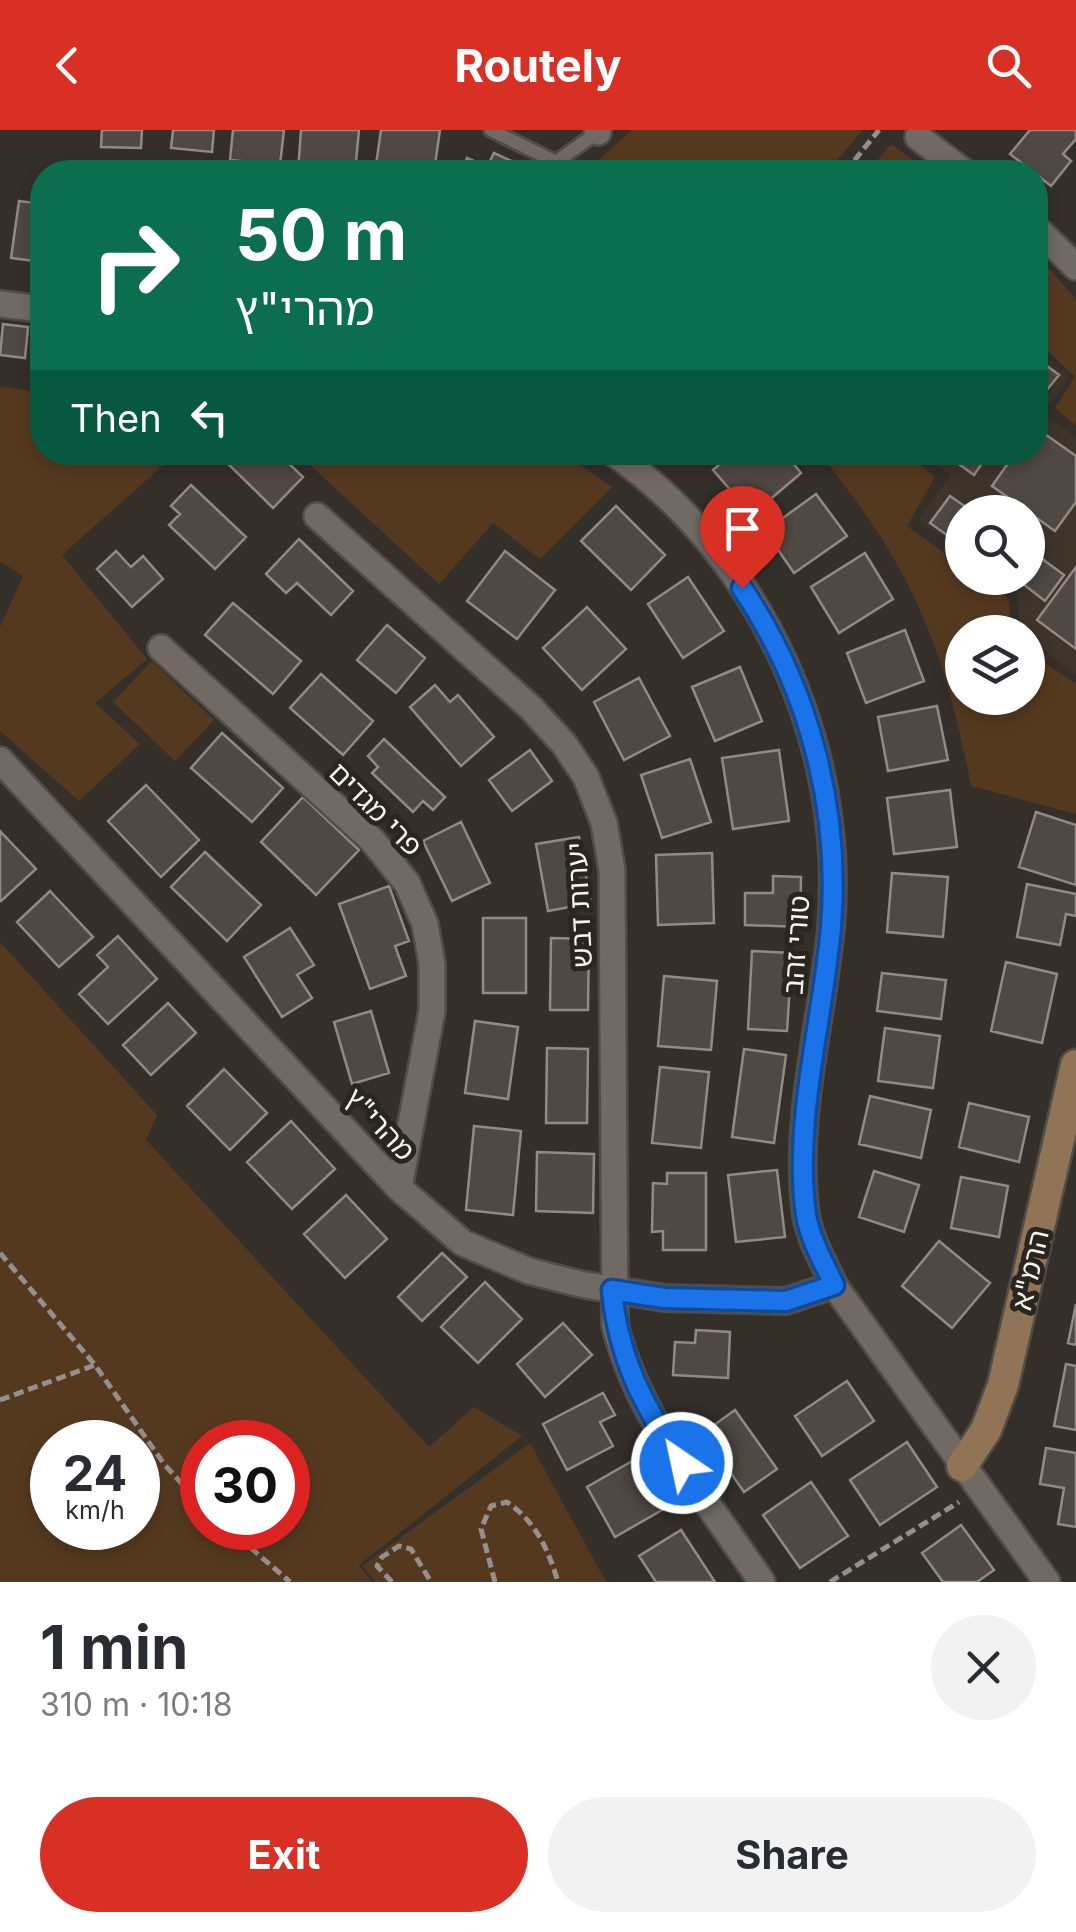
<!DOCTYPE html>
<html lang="en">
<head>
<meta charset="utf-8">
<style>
	:root { --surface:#fff; --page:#f2f2f3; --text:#2b2b33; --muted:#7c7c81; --accent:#d93025 }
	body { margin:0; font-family:Inter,"Noto Sans Hebrew",sans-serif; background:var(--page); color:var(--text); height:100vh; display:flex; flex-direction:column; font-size:38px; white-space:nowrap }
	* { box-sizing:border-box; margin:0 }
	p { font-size:32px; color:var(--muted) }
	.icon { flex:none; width:55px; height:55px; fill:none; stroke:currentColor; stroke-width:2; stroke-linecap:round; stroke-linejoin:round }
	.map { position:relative; height:1452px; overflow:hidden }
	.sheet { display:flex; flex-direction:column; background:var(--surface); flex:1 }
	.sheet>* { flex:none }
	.guide { position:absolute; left:30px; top:30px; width:1018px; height:305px; border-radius:40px; box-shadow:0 5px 15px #0003; background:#0b6e4f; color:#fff; overflow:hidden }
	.fabs { position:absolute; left:945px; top:365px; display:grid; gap:20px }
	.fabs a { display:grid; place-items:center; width:100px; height:100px; border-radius:50%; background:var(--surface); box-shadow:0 5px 15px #0003; font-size:50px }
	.speed { position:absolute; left:30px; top:1290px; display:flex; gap:20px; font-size:50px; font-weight:700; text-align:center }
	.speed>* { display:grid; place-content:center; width:130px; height:130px; border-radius:50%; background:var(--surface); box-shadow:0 5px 15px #0003; line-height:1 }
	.speed small { font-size:25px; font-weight:400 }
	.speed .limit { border:15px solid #d22; background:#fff; color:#111 }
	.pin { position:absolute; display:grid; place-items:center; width:85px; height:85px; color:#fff; margin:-102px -42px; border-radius:50% 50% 50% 0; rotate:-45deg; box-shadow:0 0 10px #0007 }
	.pin .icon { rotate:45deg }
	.me { position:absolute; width:110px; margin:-55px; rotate:326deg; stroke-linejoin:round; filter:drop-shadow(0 0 8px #0008) }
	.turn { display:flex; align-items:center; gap:35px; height:210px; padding:0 40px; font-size:45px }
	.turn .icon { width:130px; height:130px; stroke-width:2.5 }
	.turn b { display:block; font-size:70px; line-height:85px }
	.then { display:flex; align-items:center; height:95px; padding:0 40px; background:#0003; gap:20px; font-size:38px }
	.round { display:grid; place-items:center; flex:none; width:105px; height:105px; border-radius:52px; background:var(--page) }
	.summary { display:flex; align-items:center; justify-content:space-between; height:170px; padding:0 40px }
	h1 { font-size:60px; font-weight:700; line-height:75px }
	.cta { display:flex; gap:20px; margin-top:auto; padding:20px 40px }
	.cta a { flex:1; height:115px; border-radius:60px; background:var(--accent); color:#fff; font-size:40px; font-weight:700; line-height:115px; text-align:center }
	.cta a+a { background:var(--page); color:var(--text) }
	header { display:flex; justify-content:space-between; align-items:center; height:130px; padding:0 40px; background:var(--accent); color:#fff; font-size:45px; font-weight:700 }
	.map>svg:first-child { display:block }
	.built { fill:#3f342a }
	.green { fill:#55391f; fill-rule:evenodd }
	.building { fill:#4f4843; stroke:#928a84; stroke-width:2.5 }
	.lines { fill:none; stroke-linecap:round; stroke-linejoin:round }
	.lane-casing { stroke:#514c47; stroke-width:18 }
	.street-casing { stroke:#514c47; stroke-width:30 }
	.secondary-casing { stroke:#514c47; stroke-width:35 }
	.path { stroke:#95908b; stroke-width:5; stroke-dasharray:10 5; stroke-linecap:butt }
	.lane { stroke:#716a64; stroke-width:12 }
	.street { stroke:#716a64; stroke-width:25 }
	.secondary { stroke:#917456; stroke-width:30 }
	.route-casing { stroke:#114b97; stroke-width:25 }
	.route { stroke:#1a73e8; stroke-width:18 }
	.labels { text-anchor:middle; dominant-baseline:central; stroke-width:10; stroke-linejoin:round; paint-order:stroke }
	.street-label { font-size:28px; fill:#f7f3ef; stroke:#2b2520 }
</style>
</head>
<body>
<header><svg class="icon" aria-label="back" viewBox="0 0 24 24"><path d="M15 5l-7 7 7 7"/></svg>Routely<svg class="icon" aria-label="search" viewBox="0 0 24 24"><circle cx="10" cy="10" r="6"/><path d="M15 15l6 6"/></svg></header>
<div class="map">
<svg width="1076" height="1452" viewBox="0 0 1076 1452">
	<rect width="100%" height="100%" fill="#352f2a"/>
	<!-- built -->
	<path class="built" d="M 1035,217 L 1069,247 L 1044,283 L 1076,308 L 1076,545 L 1028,508 L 1028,502 L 1020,502 L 1018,464 L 997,448 L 1028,448 L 1028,382 L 962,382 L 962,422 L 919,390 L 950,345 L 920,323 L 1035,322 Z"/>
	<!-- green -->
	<path class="green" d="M 632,0 L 863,0 L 827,42 L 585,42 Z
		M 891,14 L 929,42 L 868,42 Z
		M 1035,123 L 1076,169 L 1076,296 L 1055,278 L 1075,247 L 1035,209 Z
		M 0,256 L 42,263 L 42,322 L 177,323 L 62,425 L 147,529 L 95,573 L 140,614 L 79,671 L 0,601 L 0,497 L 23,446 L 0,431 Z
		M 297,323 L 562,323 L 612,357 L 540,429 L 493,393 L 439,454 Z
		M 819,323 L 907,323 L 935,347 L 907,396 L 962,436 L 962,448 L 978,448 L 1009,469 L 1011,502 L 962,502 L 962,568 L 1028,568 L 1028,521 L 1076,554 L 1076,684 L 971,656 C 943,512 912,437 819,323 Z
		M 152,531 L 214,590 L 175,631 L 113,572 Z
		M 0,812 L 157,985 L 146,1010 L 429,1317 L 474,1277 L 522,1306 L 359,1435 L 372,1452 L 0,1452 ZM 138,1312 L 138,1398 L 52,1398 L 52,1312 ZM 288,1312 L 288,1398 L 202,1398 L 202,1312 Z
		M 530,1313 L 606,1452 L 376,1452 L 362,1436 Z"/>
	<!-- building -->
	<path class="building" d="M 102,0 L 142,0 L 141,18 L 101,17 Z
		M 173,0 L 214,0 L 212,22 L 171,18 Z
		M 233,0 L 284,0 L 280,35 L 230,30 Z
		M 301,0 L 359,0 L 355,42 L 298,42 Z
		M 381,0 L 440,0 L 434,42 L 375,42 Z
		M 1030,0 L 1076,0 L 1076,9 L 1063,24 L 1071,31 L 1051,56 L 1010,24 Z
		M 494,23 L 535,42 L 461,42 L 467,28 L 487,37 Z
		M 19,71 L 42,74 L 42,132 L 11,128 Z
		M 3,194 L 28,197 L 25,228 L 0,225 Z
		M 1039,230 L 1059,245 L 1041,267 L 1035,263 L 1035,235 Z
		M 1035,297 L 1076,326 L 1076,372 L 1055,401 L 992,356 L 1016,322 L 1035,322 Z
		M 225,322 L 277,322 L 303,347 L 273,378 L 221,327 Z
		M 734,322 L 784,322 L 801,343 L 752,385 L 713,340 Z
		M 942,322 L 990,322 L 974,345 Z
		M 191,355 L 246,407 L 215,439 L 169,395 L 180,384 L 171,376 Z
		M 816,364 L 847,406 L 794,443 L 765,401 Z
		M 950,366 L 973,382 L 962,382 L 962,397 L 954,410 L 930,393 Z
		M 616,376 L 665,425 L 631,460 L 581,411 Z
		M 299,409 L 353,461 L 331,485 L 297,453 L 286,463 L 266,444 Z
		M 116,421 L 131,437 L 143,426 L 163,449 L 132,477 L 97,439 Z
		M 505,421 L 555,460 L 517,509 L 467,471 Z
		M 865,423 L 893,469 L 839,503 L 811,457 Z
		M 1037,425 L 1064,445 L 1045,471 L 1018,450 L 1028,448 L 1028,437 Z
		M 1076,437 L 1076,519 L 1037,490 Z
		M 688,447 L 724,501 L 683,528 L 648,474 Z
		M 233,473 L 301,531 L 273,564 L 205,505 Z
		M 587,477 L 626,519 L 582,560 L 543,518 Z
		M 387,495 L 425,528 L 396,563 L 357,530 Z
		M 905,500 L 924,551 L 866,573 L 847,523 Z
		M 740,537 L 762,591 L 715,611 L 692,557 Z
		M 321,544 L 373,591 L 343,625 L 290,578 Z
		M 639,548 L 670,606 L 624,630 L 594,572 Z
		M 435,555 L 450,572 L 458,565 L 494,607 L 461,636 L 410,577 Z
		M 937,576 L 948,630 L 888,641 L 878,587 Z
		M 222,603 L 283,658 L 252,692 L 191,638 Z
		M 384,609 L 445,667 L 433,680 L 423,671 L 413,682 L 372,643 L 378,637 L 368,626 Z
		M 530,620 L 552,651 L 512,681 L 489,650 Z
		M 779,620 L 789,691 L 733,699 L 722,628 Z
		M 690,629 L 711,692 L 662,708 L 641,645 Z
		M 146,655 L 199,710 L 161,747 L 108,691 Z
		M 950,660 L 957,717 L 894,724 L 887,668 Z
		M 303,667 L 359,720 L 316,765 L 261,712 Z
		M 1036,682 L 1076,695 L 1076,755 L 1019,737 Z
		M 461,692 L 490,753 L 452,771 L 423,711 Z
		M 0,701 L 36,739 L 1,771 L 0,770 Z
		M 579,707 L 591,773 L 548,781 L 536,714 Z
		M 205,722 L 261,775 L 227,811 L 171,757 Z
		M 712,723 L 714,793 L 658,795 L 656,725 Z
		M 892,743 L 948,747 L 943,807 L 887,802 Z
		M 773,746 L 801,747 L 800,797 L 745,795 L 745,763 L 773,763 Z
		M 1027,754 L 1076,764 L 1076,786 L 1066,784 L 1060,815 L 1017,807 Z
		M 389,756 L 409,811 L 395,816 L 406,846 L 370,859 L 339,774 Z
		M 50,761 L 93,807 L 59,837 L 17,792 Z
		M 483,788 L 526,788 L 526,863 L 483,863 Z
		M 290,798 L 314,835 L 297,845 L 312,868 L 282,887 L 244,827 Z
		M 118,806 L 157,849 L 108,894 L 79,864 L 108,837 L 97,825 Z
		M 551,808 L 589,809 L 588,880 L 550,880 Z
		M 752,821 L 792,823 L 787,901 L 748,899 Z
		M 1006,832 L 1057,844 L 1042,913 L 991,901 Z
		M 882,843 L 946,850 L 941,889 L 877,881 Z
		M 664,846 L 717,851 L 711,920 L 658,916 Z
		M 168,873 L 196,903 L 151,945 L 123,915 Z
		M 371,881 L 389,943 L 352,954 L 334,892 Z
		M 475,891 L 518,897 L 508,969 L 465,963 Z
		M 885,898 L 940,906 L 933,958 L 878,951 Z
		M 547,918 L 588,919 L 587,993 L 546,993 Z
		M 744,919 L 786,925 L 774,1013 L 732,1007 Z
		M 660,937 L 709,942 L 701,1018 L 652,1013 Z
		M 224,939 L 267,983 L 230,1020 L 187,976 Z
		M 870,966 L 931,980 L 921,1028 L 859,1014 Z
		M 969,973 L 1029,987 L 1019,1032 L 959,1017 Z
		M 291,991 L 335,1039 L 292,1079 L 247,1032 Z
		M 474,996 L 521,1001 L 513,1085 L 466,1080 Z
		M 537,1022 L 594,1024 L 593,1083 L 536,1081 Z
		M 777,1040 L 785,1107 L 736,1112 L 728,1045 Z
		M 874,1041 L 919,1055 L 904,1102 L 859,1087 Z
		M 667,1043 L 706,1043 L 706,1120 L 663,1120 L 663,1101 L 652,1102 L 653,1053 L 667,1054 Z
		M 961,1047 L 1008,1056 L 999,1107 L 951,1098 Z
		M 346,1065 L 387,1109 L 345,1148 L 304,1104 Z
		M 939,1111 L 990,1153 L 952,1198 L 902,1156 Z
		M 442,1123 L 467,1147 L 422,1191 L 398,1167 Z
		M 485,1152 L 522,1189 L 478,1233 L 441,1197 Z
		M 1076,1174 L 1076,1215 L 1068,1213 Z
		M 563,1193 L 592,1225 L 545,1267 L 517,1234 Z
		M 696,1200 L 730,1202 L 728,1248 L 673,1245 L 675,1212 L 695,1213 Z
		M 1066,1234 L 1076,1236 L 1076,1300 L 1054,1296 Z
		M 847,1251 L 874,1291 L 822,1326 L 795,1286 Z
		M 603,1263 L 615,1285 L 600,1292 L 613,1316 L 567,1340 L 543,1294 Z
		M 735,1280 L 777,1339 L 744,1362 L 703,1303 Z
		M 907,1312 L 937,1357 L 880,1395 L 850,1350 Z
		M 1046,1318 L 1076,1323 L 1076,1397 L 1058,1394 L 1064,1358 L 1040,1354 Z
		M 648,1322 L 676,1372 L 615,1407 L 587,1357 Z
		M 811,1352 L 848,1406 L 800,1438 L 763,1385 Z
		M 961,1395 L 994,1440 L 977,1452 L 943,1452 L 922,1423 Z
		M 681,1400 L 715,1452 L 656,1452 L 639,1426 Z"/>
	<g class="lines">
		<!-- lane casing -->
		<g class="lane-casing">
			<path id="lane" d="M 491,0 L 556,32 L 598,2"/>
		</g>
		<!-- street casing -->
		<g class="street-casing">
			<path id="street" d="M 597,0 L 598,2
				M 918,7 L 964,42
				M 1035,97 L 1076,137
				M 0,174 L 42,179
				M 612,322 C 762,426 847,617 831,798 C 822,891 793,991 806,1085 C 810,1109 824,1133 834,1155 L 1047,1452
				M 317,386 L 531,578 L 564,614 L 586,647 L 604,693 L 612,740 L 615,1195 C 639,1291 708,1371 762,1452
				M 161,518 L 372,710 L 407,753 L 425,794 L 432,834 L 432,881 L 399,1058
				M 0,630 L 399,1058 L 463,1113 L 529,1141 L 580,1154 L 664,1168 L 786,1171 L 834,1155"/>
		</g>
		<!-- secondary casing -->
		<g class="secondary-casing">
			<path id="secondary" d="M 962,1336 L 986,1300 L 1003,1255 L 1076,935"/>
		</g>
		<!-- path -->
		<path class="path" d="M 845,42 L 879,0
			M 0,1123 L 95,1235 L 164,1334 L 202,1376
			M 0,1270 L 95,1235
			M 228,1398 L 290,1452
			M 392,1452 L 377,1436 L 382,1427 L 399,1416 L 411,1419 L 431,1452
			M 495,1452 L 481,1399 L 491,1376 L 507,1372 C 536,1392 548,1419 558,1452
			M 830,1452 L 959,1372"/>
		<!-- lane -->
		<use href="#lane" class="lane"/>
		<!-- street -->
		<use href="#street" class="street"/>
		<!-- secondary -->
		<use href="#secondary" class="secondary"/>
	</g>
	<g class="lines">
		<!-- route casing -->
		<g class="route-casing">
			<path id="route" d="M 682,1333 C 644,1277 618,1228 612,1160 L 664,1168 L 786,1171 L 834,1155 C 824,1133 810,1109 806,1085 C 793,991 823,890 831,797 C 841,678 808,556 742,458"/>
		</g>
		<!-- route -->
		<use href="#route" class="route"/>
	</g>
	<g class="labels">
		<!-- street labels -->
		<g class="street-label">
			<text transform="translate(376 679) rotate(45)">פרי מגדים</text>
			<text transform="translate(579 775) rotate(-93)">יערות דבש</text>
			<text transform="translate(796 815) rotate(-86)">טורי זהב</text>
			<text transform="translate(380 994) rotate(47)">מהרי"ץ</text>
			<text transform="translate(1030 1140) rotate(-77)">הרמ"א</text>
		</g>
	</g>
</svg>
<div class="fabs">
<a><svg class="icon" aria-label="search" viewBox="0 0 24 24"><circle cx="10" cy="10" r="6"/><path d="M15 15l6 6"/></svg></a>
<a><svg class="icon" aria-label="layers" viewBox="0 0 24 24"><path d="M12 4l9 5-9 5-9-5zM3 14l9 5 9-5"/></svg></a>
</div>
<div class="speed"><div>24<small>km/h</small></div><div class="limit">30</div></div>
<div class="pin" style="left:742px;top:458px;background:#d93025"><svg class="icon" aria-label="arrive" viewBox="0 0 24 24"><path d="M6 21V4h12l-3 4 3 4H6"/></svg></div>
<svg class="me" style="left:682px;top:1333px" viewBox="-20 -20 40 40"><circle r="17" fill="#1a73e8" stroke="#fff" stroke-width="3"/><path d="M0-11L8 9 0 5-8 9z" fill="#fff"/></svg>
<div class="guide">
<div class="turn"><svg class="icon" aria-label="right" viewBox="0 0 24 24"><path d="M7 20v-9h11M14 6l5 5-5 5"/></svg><div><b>50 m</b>מהרי&quot;ץ</div></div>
<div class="then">Then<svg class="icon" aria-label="left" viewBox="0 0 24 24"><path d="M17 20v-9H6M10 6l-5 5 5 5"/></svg></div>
</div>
</div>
<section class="sheet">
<div class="summary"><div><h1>1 min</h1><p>310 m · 10:18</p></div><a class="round"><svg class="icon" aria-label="close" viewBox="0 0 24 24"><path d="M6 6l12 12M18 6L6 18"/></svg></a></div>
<div class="cta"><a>Exit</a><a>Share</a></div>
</section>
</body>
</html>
